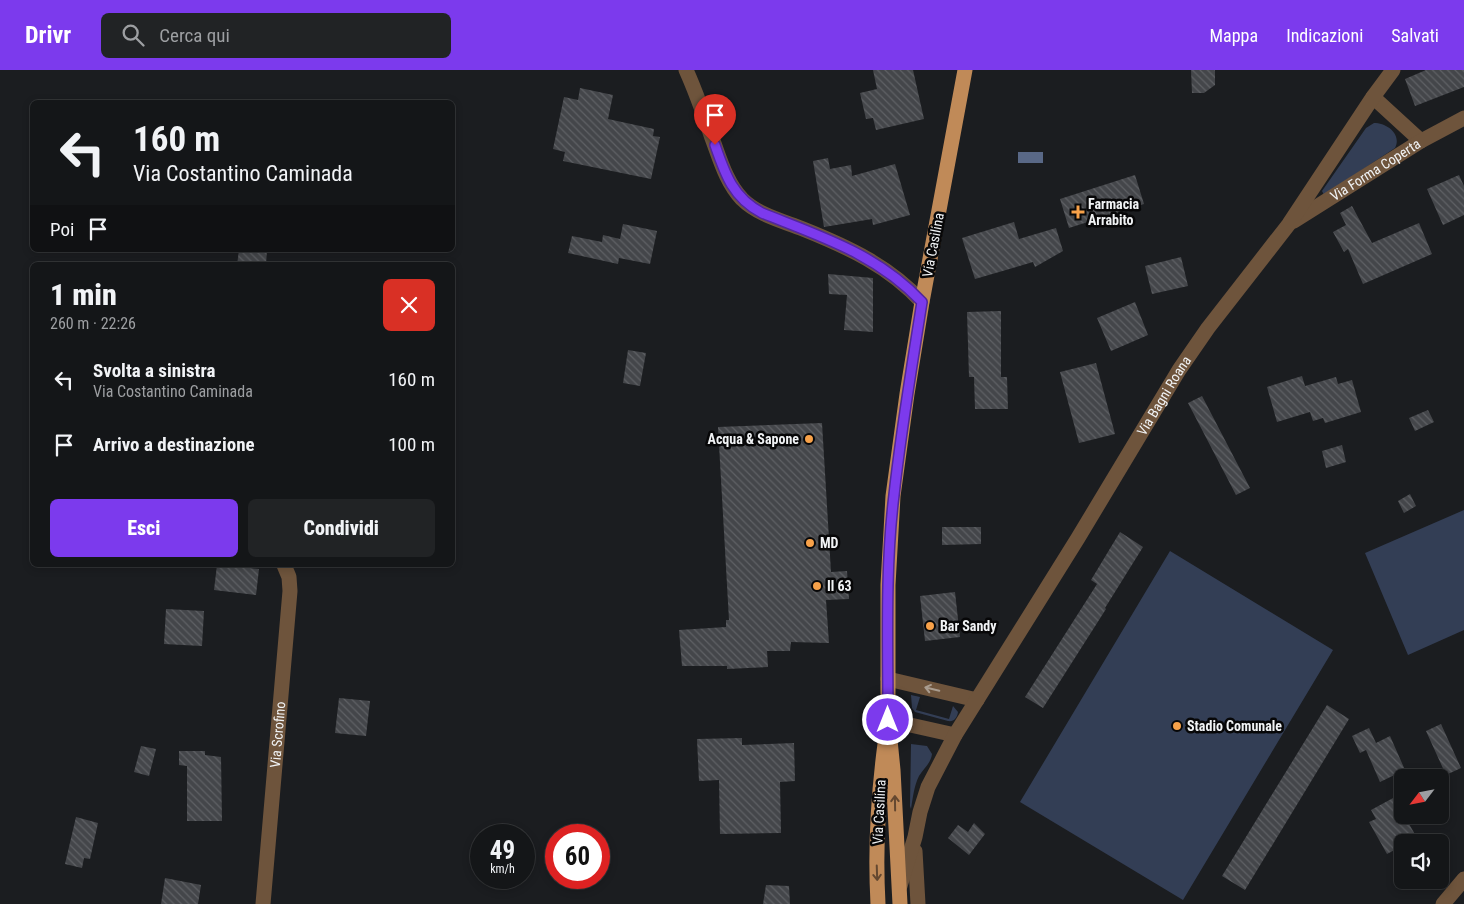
<!DOCTYPE html>
<html lang="it">
<head>
<meta charset="utf-8">
<style>
	:root { --surface:#141618; --page:#212325; --text:#f1f3f6; --muted:#9d9fa2; --line:#333537; --accent:#7c3aed }
	body { margin:0; font-family:"Roboto Condensed",sans-serif; background:var(--page); color:var(--text); height:100vh; display:flex; flex-direction:column; font-size:19px; white-space:nowrap }
	* { box-sizing:border-box; margin:0 }
	p { font-size:16px; color:var(--muted) }
	.icon { flex:none; width:28px; height:28px; fill:none; stroke:currentColor; stroke-width:2; stroke-linecap:round; stroke-linejoin:round }
	.map { position:relative; flex:1; overflow:hidden }
	.side { position:absolute; left:30px; top:192px; width:425px; height:305px; display:flex; flex-direction:column; background:var(--surface); border-radius:8px; box-shadow:0 2px 8px #0003,0 0 0 1px var(--line) }
	.side>* { flex:none }
	.hud { position:absolute; left:30px; top:30px; width:425px; height:152px; border-radius:8px; box-shadow:0 2px 8px #0003,0 0 0 1px var(--line); background:#141618; color:var(--text); overflow:hidden }
	.needle { width:32px; rotate:238deg }
	.tools { position:absolute; left:1394px; top:699px; display:grid; gap:10px }
	.tools a { display:grid; place-items:center; width:55px; height:55px; border-radius:8px; background:var(--surface); box-shadow:0 2px 8px #0003,0 0 0 1px var(--line); font-size:25px }
	.speed { position:absolute; left:470px; top:754px; display:flex; gap:10px; font-size:25px; font-weight:700; text-align:center }
	.speed>* { display:grid; place-content:center; width:65px; height:65px; border-radius:50%; background:var(--surface); box-shadow:0 2px 8px #0003,0 0 0 1px var(--line); line-height:1 }
	.speed small { font-size:12px; font-weight:400 }
	.speed .limit { border:8px solid #d22; background:#fff; color:#111 }
	.pin { position:absolute; display:grid; place-items:center; width:42px; height:42px; color:#fff; margin:-51px -21px; border-radius:50% 50% 50% 0; rotate:-45deg; box-shadow:0 0 5px #0007 }
	.pin .icon { rotate:45deg }
	.me { position:absolute; width:55px; margin:-28px; rotate:0deg; stroke-linejoin:round; filter:drop-shadow(0 0 4px #0008) }
	.turn { display:flex; align-items:center; gap:18px; height:105px; padding:0 20px; font-size:22px }
	.turn .icon { width:65px; height:65px; stroke-width:2.5 }
	.turn b { display:block; font-size:35px; line-height:42px }
	.then { display:flex; align-items:center; height:48px; padding:0 20px; background:#0003; gap:10px; font-size:19px }
	.round { display:grid; place-items:center; flex:none; width:52px; height:52px; border-radius:8px; background:var(--page) }
	.overview { display:flex; align-items:center; justify-content:space-between; height:85px; padding:0 20px }
	h1 { font-size:30px; font-weight:800; line-height:38px }
	.button { display:flex; gap:10px; margin-top:auto; padding:10px 20px }
	.button a { flex:1; height:58px; border-radius:8px; background:var(--accent); color:#fff; font-size:20px; font-weight:800; line-height:58px; text-align:center }
	.button a+a { background:var(--page); color:var(--text) }
	ul { padding:0; list-style:none }
	li { display:flex; align-items:center; gap:15px; height:65px; padding:0 20px }
	li div { flex:1 }
	li b { display:block; font-size:19px }
	li em { font-style:normal }
	header { display:flex; align-items:center; gap:30px; box-sizing:border-box; height:70px; padding:0 25px; background:var(--accent); color:#fff }
	header strong { font-size:24px }
	nav { display:flex; gap:28px; margin-inline-start:auto; font-size:18px }
	.search { width:350px; height:45px; background:var(--page); display:flex; align-items:center; gap:12px; box-sizing:border-box; padding:0 18px; border-radius:8px; color:var(--muted); font-size:19px }
	.map>svg:first-child { display:block }
	.grass { fill:#333e55 }
	.water { fill:#596886 }
	.building { fill:url(#building-back-hatch) }
	.lines { fill:none; stroke-linecap:round; stroke-linejoin:round }
	.minor { stroke:#6e543c; stroke-width:15 }
	.major { stroke:#c08a58; stroke-width:15 }
	.oneway { stroke:#a99c8f }
	.oneway2 { stroke:#644830 }
	.route-casing { stroke:#51269a; stroke-width:12 }
	.route { stroke:#7c3aed; stroke-width:9 }
	.poi-dot { fill:#f7a149; stroke:#070708; stroke-width:2 }
	.labels { text-anchor:middle; dominant-baseline:central; stroke-width:5; stroke-linejoin:round; paint-order:stroke }
	.street-label { font-size:14px; fill:#f1f3f5; stroke:#070708 }
	.poi-label { font-size:14px; font-weight:bold; fill:#f1f3f5; stroke:#070708; text-anchor:start }
</style>
</head>
<body>
<header>
<strong>Drivr</strong>
<div class="search"><svg class="icon" aria-label="search" viewBox="0 0 24 24"><circle cx="10" cy="10" r="6"/><path d="M15 15l6 6"/></svg>Cerca qui</div>
<nav><a>Mappa</a><a>Indicazioni</a><a>Salvati</a></nav>
</header>
<div class="map">
<svg width="1464" height="834" viewBox="0 0 1464 834">
	<defs>
		<pattern id="building-back-hatch" width="6" height="6" patternUnits="userSpaceOnUse" patternTransform="scale(1.25)"><rect width="6" height="6" fill="#44464a"/><path d="M-1 5l2 2M0 0l6 6M5-1l2 2" fill="none" stroke="#5f6165"/></pattern>
	</defs>
	<rect width="100%" height="100%" fill="#1b1d20"/>
	<!-- grass -->
	<path class="grass" d="M 1374,53 C 1387,53 1402,64 1395,78 L 1324,125 L 1322,121 L 1366,58 Z
		M 1464,440 L 1464,560 L 1408,585 L 1365,483 Z
		M 1170,481 L 1333,580 L 1183,830 L 1020,732 Z
		M 911,625 L 920,627 L 916,640 L 949,649 L 953,636 L 958,642 C 957,648 954,652 948,651 L 915,642 L 912,638 Z
		M 911,674 L 927,676 L 932,684 C 931,693 924,698 919,706 C 914,716 913,727 911,739 L 910,736 Z"/>
	<!-- water -->
	<path class="water" d="M 1018,82 L 1043,82 L 1043,93 L 1018,93 Z"/>
	<!-- building -->
	<path class="building" d="M 873,0 L 913,0 L 924,49 L 876,60 L 873,48 L 866,49 L 860,23 L 877,19 Z
		M 1191,0 L 1215,0 L 1215,15 L 1204,23 L 1192,23 Z
		M 1426,0 L 1464,0 L 1464,17 L 1415,36 L 1405,9 Z
		M 580,18 L 613,25 L 608,49 L 654,59 L 653,66 L 660,67 L 651,109 L 563,91 L 565,82 L 553,79 L 564,27 L 578,30 Z
		M 828,88 L 830,99 L 851,95 L 852,106 L 895,94 L 910,145 L 873,155 L 872,149 L 824,157 L 813,91 Z
		M 1135,105 L 1144,134 L 1069,158 L 1060,129 Z
		M 1459,105 L 1464,116 L 1464,145 L 1443,155 L 1427,119 Z
		M 1352,136 L 1372,173 L 1419,153 L 1432,184 L 1363,214 L 1348,179 L 1344,182 L 1333,162 L 1346,155 L 1340,143 Z
		M 1014,152 L 1019,169 L 1056,158 L 1063,181 L 1035,197 L 1033,192 L 975,209 L 962,168 Z
		M 623,154 L 657,161 L 650,194 L 619,188 L 618,194 L 568,183 L 572,166 L 602,172 L 603,165 L 620,169 Z
		M 239,180 L 267,180 L 266,195 L 237,195 Z
		M 1181,187 L 1188,216 L 1152,224 L 1145,196 Z
		M 828,204 L 873,208 L 873,262 L 844,260 L 847,225 L 829,224 Z
		M 1135,232 L 1148,265 L 1111,281 L 1097,248 Z
		M 1001,241 L 1001,307 L 1007,307 L 1008,339 L 975,339 L 974,307 L 969,307 L 967,242 Z
		M 628,280 L 646,283 L 640,316 L 623,313 Z
		M 1096,293 L 1115,364 L 1079,373 L 1060,302 Z
		M 1302,306 L 1305,316 L 1336,307 L 1338,314 L 1352,310 L 1361,342 L 1325,353 L 1323,348 L 1313,351 L 1310,342 L 1277,352 L 1267,317 Z
		M 1202,326 L 1250,418 L 1236,425 L 1188,333 Z
		M 1428,340 L 1434,352 L 1415,361 L 1409,348 Z
		M 822,353 L 831,502 L 847,501 L 849,529 L 826,530 L 829,573 L 791,572 L 790,581 L 767,581 L 768,597 L 727,599 L 727,596 L 682,596 L 679,560 L 726,557 L 726,550 L 729,550 L 718,357 Z
		M 1342,375 L 1346,392 L 1326,398 L 1322,381 Z
		M 1410,424 L 1416,436 L 1404,443 L 1398,431 Z
		M 942,457 L 981,457 L 981,474 L 942,475 Z
		M 1120,462 L 1143,477 L 1105,538 L 1106,539 L 1043,638 L 1025,627 L 1097,514 L 1091,510 Z
		M 217,495 L 259,499 L 256,525 L 214,520 Z
		M 955,522 L 960,567 L 925,571 L 920,526 Z
		M 166,539 L 204,541 L 202,576 L 164,574 Z
		M 339,628 L 370,631 L 366,666 L 335,663 Z
		M 1327,635 L 1349,649 L 1245,820 L 1222,806 Z
		M 1441,654 L 1461,698 L 1446,705 L 1426,661 Z
		M 1369,658 L 1376,673 L 1390,666 L 1405,700 L 1380,712 L 1366,680 L 1360,683 L 1352,666 Z
		M 742,668 L 742,675 L 794,673 L 795,711 L 780,712 L 781,763 L 720,764 L 719,710 L 699,711 L 697,669 Z
		M 141,676 L 156,679 L 149,706 L 134,702 Z
		M 179,681 L 205,681 L 205,685 L 221,687 L 222,751 L 187,751 L 187,696 L 179,695 Z
		M 1395,727 L 1402,741 L 1402,745 L 1404,745 L 1417,768 L 1409,772 L 1402,772 L 1402,776 L 1387,784 L 1369,752 L 1376,749 L 1371,740 Z
		M 76,747 L 98,753 L 90,789 L 84,788 L 82,798 L 65,794 Z
		M 974,753 L 985,764 L 969,785 L 948,768 L 958,755 L 968,762 Z
		M 165,808 L 201,815 L 198,834 L 161,834 Z
		M 766,815 L 789,816 L 790,834 L 763,834 Z"/>
	<g class="lines">
		<!-- minor -->
		<g class="minor">
			<path d="M 686,0 C 696,22 704,45 712,68 C 720,89 726,112 742,129 C 758,145 783,151 803,159 C 848,177 889,196 922,232"/>
			<path d="M 1373,27 L 1421,71"/>
			<path id="s1" d="M 1294,151 L 1421,71 L 1464,48"/>
			<path d="M 888,609 L 977,630"/>
			<path d="M 888,650 L 955,665"/>
			<path d="M 915,781 L 918,834"/>
			<path id="s2" d="M 900,816 L 915,767 L 920,742 L 928,717 L 955,665 L 1078,468 L 1179,300 L 1208,258 L 1289,154 L 1373,27 L 1393,0"/>
			<path id="s3" d="M 263,834 L 290,521 L 289,507 L 284,495"/>
			<path d="M 1443,834 L 1464,809"/>
		</g>
		<!-- major -->
		<path class="major" d="M 878,834 C 875,780 878,727 885,674
			M 900,834 L 893,700 L 888,650 L 888,515 L 893,426 L 907,324 L 922,232 L 965,0"/>
	</g>
	<!-- one-way arrows -->
	<defs><path id="oneway-shaft" d="M-6 0H5M1.5-3L5.5 0L1.5 3" fill="none" stroke-width="1.6" stroke-linecap="round" stroke-linejoin="round" transform="scale(1.25)"/></defs>
	<use class="oneway" href="#oneway-shaft" transform="translate(932 619) rotate(-167)"/>
	<g class="oneway2">
		<use href="#oneway-shaft" transform="translate(895 733) rotate(-91)"/>
		<use href="#oneway-shaft" transform="translate(877 803) rotate(88)"/>
	</g>
	<g class="lines">
		<!-- route casing -->
		<g class="route-casing">
			<path id="route" d="M 715,75 C 725,104 733,128 762,143 C 822,167 877,184 922,232 C 912,296 901,360 894,425 C 885,499 888,575 888,650"/>
		</g>
		<!-- route -->
		<use href="#route" class="route"/>
	</g>
	<!-- markers -->
	<g class="poi-dot">
		<path d="M1075.5 134.5h5v5h5v5h-5v5h-5v-5h-5v-5h5z"/>
		<circle cx="809" cy="369" r="5"/>
		<circle cx="810" cy="473" r="5"/>
		<circle cx="817" cy="516" r="5"/>
		<circle cx="930" cy="556" r="5"/>
		<circle cx="1177" cy="656" r="5"/>
	</g>
	<g class="labels">
		<!-- street labels -->
		<g class="street-label">
			<text stroke="none"><textPath href="#s1" startOffset="96">Via Forma Coperta</textPath></text>
			<text transform="translate(933 175) rotate(-79)">Via Casilina</text>
			<text stroke="none"><textPath href="#s2" startOffset="560">Via Bagni Roana</textPath></text>
			<text stroke="none"><textPath href="#s3" startOffset="170">Via Scrofino</textPath></text>
			<text transform="translate(879 742) rotate(-87)">Via Casilina</text>
		</g>
		<!-- poi labels -->
		<g class="poi-label">
			<text x="1088" y="134">Farmacia<tspan x="1088" dy="16">Arrabito</tspan></text>
			<text x="799" y="369" text-anchor="end">Acqua &amp; Sapone</text>
			<text x="820" y="473">MD</text>
			<text x="827" y="516">Il 63</text>
			<text x="940" y="556">Bar Sandy</text>
			<text x="1187" y="656">Stadio Comunale</text>
		</g>
	</g>
</svg>
<div class="tools">
<a><svg class="needle" viewBox="-14 -14 28 28"><path d="M0-13l5 13h-10z" fill="#e53935"/><path d="M0 13l5-13h-10z" fill="#9d9fa2"/></svg></a>
<a><svg class="icon" aria-label="sound" viewBox="0 0 24 24"><path d="M4 9h4l5-4v14l-5-4H4zM17 9q2 3 0 6"/></svg></a>
</div>
<div class="speed"><div>49<small>km/h</small></div><div class="limit">60</div></div>
<div class="pin" style="left:715px;top:75px;background:#d93025"><svg class="icon" aria-label="arrive" viewBox="0 0 24 24"><path d="M6 21V4h12l-3 4 3 4H6"/></svg></div>
<svg class="me" style="left:888px;top:650px" viewBox="-20 -20 40 40"><circle r="17" fill="#7c3aed" stroke="#fff" stroke-width="3"/><path d="M0-11L8 9 0 5-8 9z" fill="#fff"/></svg>
<div class="hud">
<div class="turn"><svg class="icon" aria-label="left" viewBox="0 0 24 24"><path d="M17 20v-9H6M10 6l-5 5 5 5"/></svg><div><b>160 m</b>Via Costantino Caminada</div></div>
<div class="then">Poi<svg class="icon" aria-label="arrive" viewBox="0 0 24 24"><path d="M6 21V4h12l-3 4 3 4H6"/></svg></div>
</div>
<section class="side">
<div class="overview"><div><h1>1 min</h1><p>260 m · 22:26</p></div><a class="round" style="background:#d93025;color:#fff"><svg class="icon" aria-label="close" viewBox="0 0 24 24"><path d="M6 6l12 12M18 6L6 18"/></svg></a></div>
<ul>
<li><svg class="icon" aria-label="left" viewBox="0 0 24 24"><path d="M17 20v-9H6M10 6l-5 5 5 5"/></svg><div><b>Svolta a sinistra</b><p>Via Costantino Caminada</p></div><em>160 m</em></li>
<li><svg class="icon" aria-label="arrive" viewBox="0 0 24 24"><path d="M6 21V4h12l-3 4 3 4H6"/></svg><div><b>Arrivo a destinazione</b></div><em>100 m</em></li>
</ul>
<div class="button"><a>Esci</a><a>Condividi</a></div>
</section>
</div>
</body>
</html>
